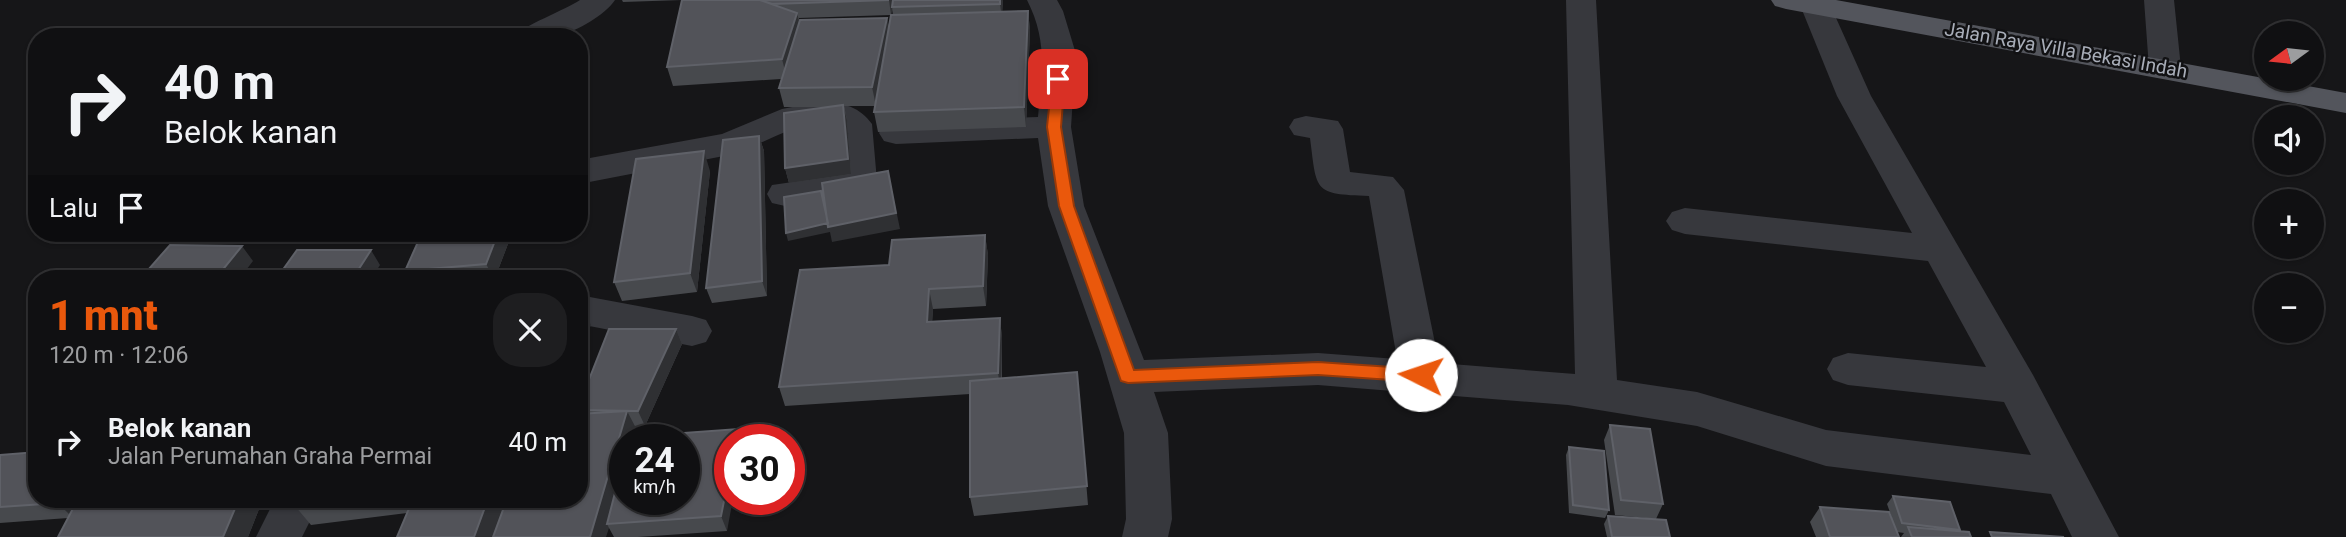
<!DOCTYPE html>
<html lang="id">
<head>
<meta charset="utf-8">
<style>
	:root { --surface:#101012; --page:#1e1e20; --text:#f1f3f6; --muted:#9c9d9f; --line:#303032; --accent:#ea580c }
	body { margin:0; font-family:Roboto,sans-serif; background:var(--page); color:var(--text); height:100vh; display:flex; flex-direction:column; font-size:26px; white-space:nowrap }
	* { box-sizing:border-box; margin:0 }
	p { font-size:23px; color:var(--muted) }
	.icon { flex:none; width:38px; height:38px; fill:none; stroke:currentColor; stroke-width:2; stroke-linecap:round; stroke-linejoin:round }
	.map { position:relative; flex:1; overflow:hidden }
	.panel { position:absolute; left:28px; top:270px; width:560px; height:238px; display:flex; flex-direction:column; background:var(--surface); border-radius:28px; box-shadow:0 2px 5px #0004,0 0 0 2px var(--line) }
	.panel>* { flex:none }
	.top-card { position:absolute; left:28px; top:28px; width:560px; height:214px; border-radius:28px; box-shadow:0 2px 5px #0004,0 0 0 2px var(--line); background:#101012; color:var(--text); overflow:hidden }
	.needle { width:46px; rotate:255deg }
	.tools { position:absolute; left:2254px; top:21px; display:grid; gap:14px }
	.tools a { display:grid; place-items:center; width:70px; height:70px; border-radius:50%; background:var(--surface); box-shadow:0 2px 5px #0004,0 0 0 2px var(--line); font-size:35px }
	.speed { position:absolute; left:609px; top:424px; display:flex; gap:14px; font-size:35px; font-weight:700; text-align:center }
	.speed>* { display:grid; place-content:center; width:91px; height:91px; border-radius:50%; background:var(--surface); box-shadow:0 2px 5px #0004,0 0 0 2px var(--line); line-height:1 }
	.speed small { font-size:18px; font-weight:400 }
	.speed .limit { border:10px solid #d22; background:#fff; color:#111 }
	.pin { position:absolute; display:grid; place-items:center; width:60px; height:60px; color:#fff; margin:-30px; border-radius:14px; box-shadow:0 4px 10px #0006 }
	.me { position:absolute; width:77px; margin:-38px; rotate:274deg; stroke-linejoin:round; filter:drop-shadow(0 0 5px #0008) }
	.turn { display:flex; align-items:center; gap:24px; height:147px; padding:0 21px; font-size:32px }
	.turn .icon { width:91px; height:91px; stroke-width:2.5 }
	.turn b { display:block; font-size:49px; line-height:60px }
	.then { display:flex; align-items:center; height:66px; padding:0 21px; background:#0003; gap:14px; font-size:26px }
	.round { display:grid; place-items:center; flex:none; width:74px; height:74px; border-radius:28px; background:var(--page) }
	.head { display:flex; align-items:center; justify-content:space-between; height:119px; padding:0 21px }
	h1 { font-size:42px; font-weight:800; line-height:52px; color:var(--accent) }
	ul { padding:0; list-style:none }
	li { display:flex; align-items:center; gap:21px; height:105px; padding:0 21px }
	li div { flex:1 }
	li b { display:block; font-size:26px }
	li em { font-style:normal }
	.map>svg:first-child { display:block }
	.lines { fill:none; stroke-linecap:round; stroke-linejoin:round }
	.minor { fill:#37383d; fill-rule:evenodd }
	.major { fill:#53555c; fill-rule:evenodd }
	.wall { fill:#47494d; fill-rule:evenodd }
	.shaded-wall { fill:#2f3033 }
	.building { fill:#525359; stroke:#5f6168; stroke-width:2 }
	.route { fill:#ea580c; stroke:#983908; stroke-width:2 }
	.labels { text-anchor:middle; dominant-baseline:central; stroke-width:5; stroke-linejoin:round; paint-order:stroke }
	.street-label { font-size:19px; fill:#a8adb8; stroke:#111113 }
</style>
</head>
<body>
<div class="map">
<svg width="2346" height="537" viewBox="0 0 2346 537">
	<rect width="100%" height="100%" fill="#161618"/>
	<g class="lines">
		<!-- minor -->
		<path class="minor" d="M 580,0 L 615,0 C 604,16 578,30 559,36 C 546,40 528,37 514,37 C 522,26 565,10 580,0 Z
			M 1027,0 L 1057,0 L 1063,11 L 1076,54 L 1071,127 L 1084,206 L 1144,360 L 1318,353 L 1397,359 L 1369,196 C 1313,194 1317,192 1310,138 L 1294,135 L 1289,127 L 1294,119 L 1306,116 L 1338,121 L 1343,129 L 1350,172 L 1393,177 L 1404,190 L 1439,363 L 1575,374 L 1566,0 L 1596,0 L 1617,380 L 1697,392 L 1826,430 L 2031,455 L 2004,402 L 1848,385 L 1833,380 L 1827,369 L 1833,358 L 1848,353 L 1986,367 L 1928,261 L 1685,234 L 1672,230 L 1666,221 L 1672,212 L 1685,208 L 1912,233 L 1837,96 L 1798,0 L 1828,0 L 1871,96 L 2033,375 L 2119,537 L 2072,537 L 2051,494 L 1826,466 L 1697,426 L 1568,405 L 1318,385 L 1154,392 L 1168,433 L 1172,519 L 1168,537 L 1122,537 L 1126,519 L 1124,433 L 1100,352 L 1048,206 L 1038,138 L 896,144 L 884,141 L 879,133 L 884,125 L 896,122 L 1038,117 C 1042,73 1048,41 1027,0 Z
			M 2144,0 L 2174,0 L 2181,68 L 2176,75 L 2165,78 L 2154,75 L 2149,68 Z
			M 818,102 C 839,101 860,106 872,124 L 877,181 L 872,189 L 863,194 L 785,206 L 772,203 L 767,194 L 772,185 L 841,175 L 838,127 C 812,111 758,148 729,155 L 579,184 L 579,160 L 722,134 L 782,109 Z
			M 579,295 L 692,316 L 706,320 L 712,331 L 706,342 L 692,346 L 579,324 Z
			M 275,499 L 321,499 L 302,537 L 256,537 Z"/>
		<!-- major -->
		<path class="major" d="M 1771,0 L 1836,0 L 2346,93 L 2346,113 L 1786,9 L 1775,6 Z"/>
	</g>
	<!-- wall -->
	<path class="wall" d="M 622,0 L 1003,0 L 1002,12 L 1028,11 L 1030,30 L 1026,127 L 878,132 L 874,112 L 875,106 L 844,106 L 847,120 L 851,174 L 789,183 L 785,168 L 830,107 L 784,107 L 779,88 L 781,79 L 673,86 L 667,67 L 682,0 L 623,2 ZM 892,9 L 893,15 L 889,28 L 887,18 L 799,21 L 799,18 L 891,15 Z
		M 759,136 L 764,151 L 767,296 L 712,303 L 706,288 Z
		M 710,171 L 697,292 L 622,301 L 614,282 Z
		M 985,235 L 988,255 L 986,306 L 933,309 L 932,322 L 1000,318 L 1002,338 L 1002,378 L 1077,372 L 1088,505 L 974,516 L 970,497 L 970,394 L 785,406 L 779,387 L 889,265 Z
		M 511,236 L 495,278 L 410,278 L 405,271 Z
		M 676,329 L 682,344 L 645,426 L 634,426 L 637,430 L 635,436 L 738,429 L 742,439 L 730,439 L 727,531 L 638,537 L 614,537 L 609,528 L 407,513 L 311,525 L 295,506 L 298,499 L 579,499 L 579,405 Z
		M 37,378 L 37,391 L 30,384 Z
		M 1610,425 L 1663,504 L 1656,519 L 1615,515 L 1604,440 Z
		M 1569,447 L 1609,510 L 1605,518 L 1569,513 L 1566,455 Z
		M 0,455 L 37,499 L 263,499 L 248,537 L 58,537 L 68,518 L 0,523 Z
		M 1893,496 L 1959,531 L 1971,537 L 1901,537 L 1904,533 L 1897,532 L 1899,537 L 1816,537 L 1810,522 L 1820,507 L 1892,518 L 1887,504 Z
		M 1608,516 L 1670,537 L 1607,537 L 1604,524 Z"/>
	<!-- shaded-wall -->
	<path class="shaded-wall" d="M 889,0 L 894,0 L 891,15 Z
		M 1000,0 L 1003,0 L 1002,19 L 1000,4 Z
		M 1028,11 L 1030,30 L 1026,127 L 1024,107 Z
		M 797,13 L 802,32 L 787,79 L 782,59 Z
		M 887,18 L 891,37 L 876,106 L 872,87 Z
		M 843,105 L 847,120 L 851,174 L 789,183 L 785,168 Z
		M 759,136 L 764,151 L 767,296 L 762,281 Z
		M 704,151 L 710,171 L 697,292 L 690,273 Z
		M 888,171 L 900,229 L 832,242 L 830,232 L 788,241 L 786,233 L 828,223 L 829,226 Z
		M 498,233 L 509,233 L 511,236 L 495,278 L 494,278 L 486,264 Z
		M 985,235 L 988,255 L 986,306 L 983,286 Z
		M 242,246 L 253,261 L 240,278 L 216,278 Z
		M 371,250 L 380,265 L 372,278 L 353,278 Z
		M 929,289 L 933,309 L 931,342 L 927,322 Z
		M 584,310 L 591,325 L 579,353 L 579,321 Z
		M 1000,318 L 1002,338 L 1001,393 L 998,373 Z
		M 676,329 L 682,344 L 645,426 L 638,411 Z
		M 627,411 L 637,430 L 634,439 L 625,439 L 625,472 L 607,524 L 609,528 L 606,537 L 590,537 Z
		M 738,429 L 742,439 L 736,439 Z
		M 730,471 L 730,499 L 733,499 L 727,531 L 721,516 Z
		M 60,499 L 85,499 L 73,518 L 58,503 Z
		M 239,499 L 263,499 L 248,537 L 223,537 Z
		M 404,499 L 418,499 L 414,512 Z
		M 488,499 L 507,499 L 493,537 L 474,537 Z"/>
	<!-- building -->
	<path class="building" d="M 682,0 L 760,0 L 797,13 L 782,59 L 667,67 Z
		M 763,0 L 889,0 L 772,4 L 763,1 Z
		M 893,0 L 1000,0 L 1000,4 L 892,7 Z
		M 1028,11 L 1024,107 L 874,112 L 891,15 Z
		M 887,18 L 872,87 L 779,88 L 800,20 Z
		M 843,105 L 848,159 L 785,168 L 784,113 Z
		M 759,136 L 762,281 L 706,288 L 723,140 Z
		M 704,151 L 690,273 L 614,282 L 636,159 Z
		M 888,171 L 896,213 L 828,227 L 822,183 Z
		M 821,191 L 828,223 L 786,233 L 784,197 Z
		M 422,233 L 498,233 L 486,264 L 405,271 Z
		M 985,235 L 983,286 L 929,289 L 927,322 L 1000,318 L 998,373 L 779,387 L 800,270 L 889,265 L 892,240 Z
		M 170,245 L 242,246 L 216,278 L 141,278 Z
		M 297,250 L 371,250 L 353,278 L 277,278 Z
		M 579,310 L 584,310 L 579,321 Z
		M 609,329 L 676,329 L 638,411 L 579,410 L 579,405 Z
		M 1077,372 L 1087,486 L 970,497 L 970,381 Z
		M 37,378 L 37,385 L 30,384 Z
		M 627,411 L 590,537 L 493,537 L 507,499 L 579,499 L 579,414 Z
		M 1610,425 L 1650,429 L 1663,504 L 1621,500 Z
		M 738,429 L 736,439 L 730,439 L 730,471 L 721,516 L 607,524 L 625,454 L 625,499 L 684,499 L 684,439 L 628,439 L 629,437 Z
		M 1569,447 L 1604,451 L 1609,510 L 1573,505 Z
		M 37,452 L 37,499 L 60,499 L 58,503 L 0,507 L 0,455 Z
		M 1893,496 L 1950,502 L 1960,530 L 1902,523 Z
		M 78,499 L 239,499 L 223,537 L 58,537 Z
		M 298,499 L 353,499 L 295,506 Z
		M 413,499 L 488,499 L 474,537 L 397,537 Z
		M 1820,507 L 1889,512 L 1899,537 L 1830,537 Z
		M 1608,516 L 1666,520 L 1670,537 L 1612,537 Z
		M 1908,527 L 1969,532 L 1971,537 L 1912,537 Z
		M 1990,532 L 2064,537 L 1992,537 Z"/>
	<!-- route -->
	<path class="route" d="M 1058,75 L 1065,79 L 1061,127 L 1074,206 L 1134,370 L 1318,362 L 1421,369 L 1427,371 L 1430,375 L 1427,380 L 1421,382 L 1318,375 L 1128,383 L 1121,381 L 1059,206 L 1047,127 L 1052,79 Z"/>
	<g class="labels">
		<!-- street labels -->
		<g class="street-label">
			<text transform="translate(2066 50) rotate(10)">Jalan Raya Villa Bekasi Indah</text>
		</g>
	</g>
</svg>
<div class="tools">
<a><svg class="needle" viewBox="-14 -14 28 28"><path d="M0-13l5 13h-10z" fill="#e53935"/><path d="M0 13l5-13h-10z" fill="#9c9d9f"/></svg></a>
<a><svg class="icon" aria-label="sound" viewBox="0 0 24 24"><path d="M4 9h4l5-4v14l-5-4H4zM17 9q2 3 0 6"/></svg></a>
<a>+</a>
<a>−</a>
</div>
<div class="speed"><div>24<small>km/h</small></div><div class="limit">30</div></div>
<div class="pin" style="left:1058px;top:79px;background:#d93025"><svg class="icon" aria-label="arrive" viewBox="0 0 24 24"><path d="M6 21V4h12l-3 4 3 4H6"/></svg></div>
<svg class="me" style="left:1421px;top:375px" viewBox="-20 -20 40 40"><circle r="19" fill="#fff"/><path d="M0-13L10 11 0 6-10 11z" fill="#ea580c"/></svg>
<div class="top-card">
<div class="turn"><svg class="icon" aria-label="right" viewBox="0 0 24 24"><path d="M7 20v-9h11M14 6l5 5-5 5"/></svg><div><b>40 m</b>Belok kanan</div></div>
<div class="then">Lalu<svg class="icon" aria-label="arrive" viewBox="0 0 24 24"><path d="M6 21V4h12l-3 4 3 4H6"/></svg></div>
</div>
<section class="panel">
<div class="head"><div><h1>1 mnt</h1><p>120 m · 12:06</p></div><a class="round"><svg class="icon" aria-label="close" viewBox="0 0 24 24"><path d="M6 6l12 12M18 6L6 18"/></svg></a></div>
<ul>
<li><svg class="icon" aria-label="right" viewBox="0 0 24 24"><path d="M7 20v-9h11M14 6l5 5-5 5"/></svg><div><b>Belok kanan</b><p>Jalan Perumahan Graha Permai</p></div><em>40 m</em></li>
</ul>
</section>
</div>
</body>
</html>
